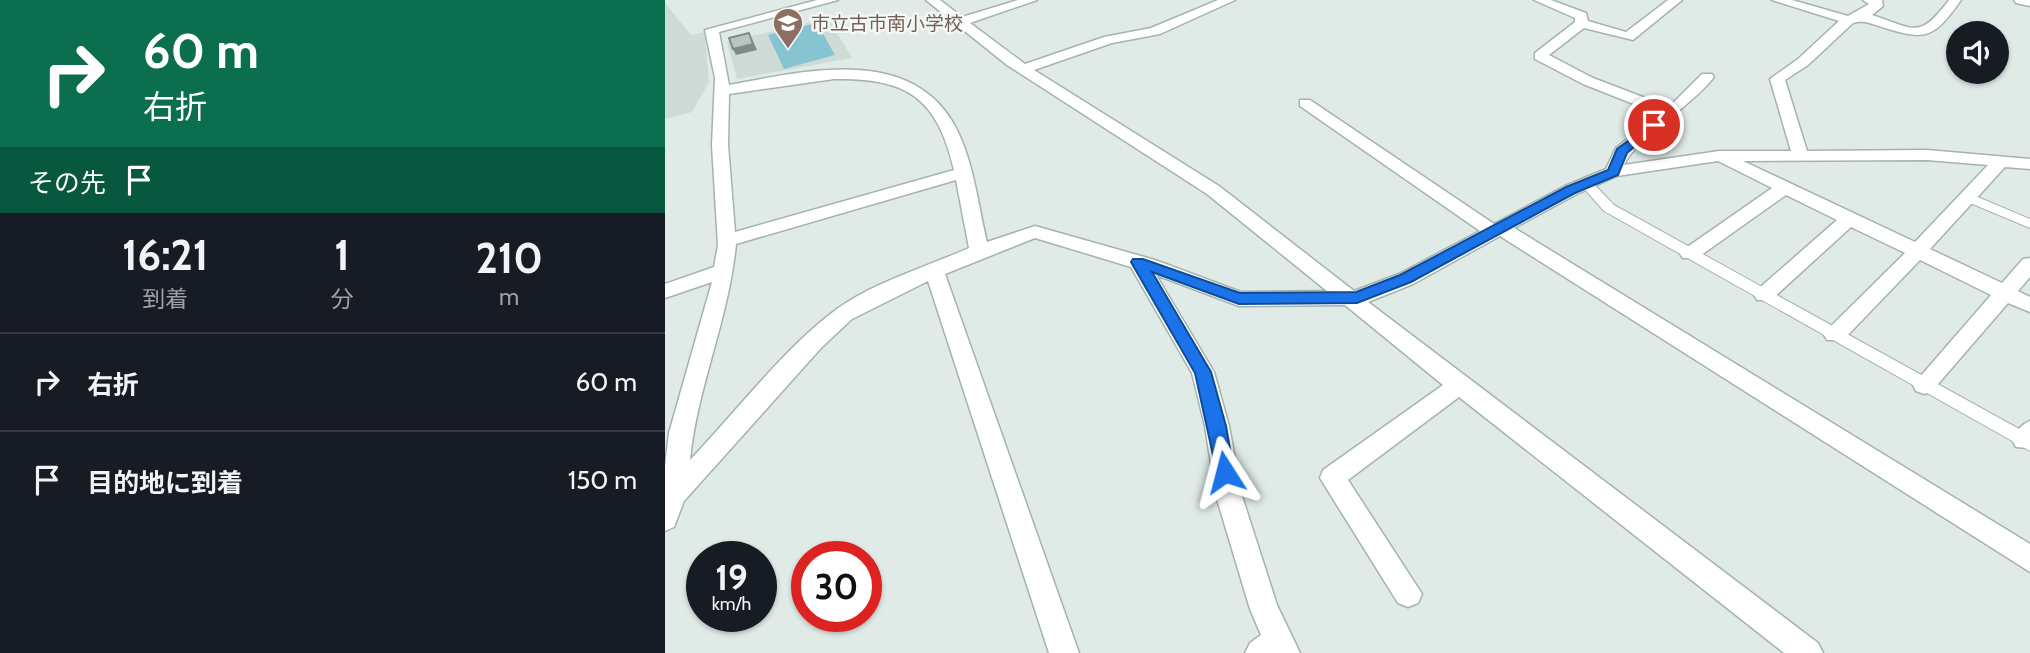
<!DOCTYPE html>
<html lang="ja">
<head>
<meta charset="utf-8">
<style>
	:root { --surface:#171b24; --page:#20242c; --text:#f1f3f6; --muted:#9ea1a6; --line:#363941 }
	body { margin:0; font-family:Cabin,"Noto Sans JP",sans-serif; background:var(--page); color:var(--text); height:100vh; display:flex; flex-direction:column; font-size:26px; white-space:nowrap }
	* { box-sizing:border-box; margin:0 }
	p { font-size:23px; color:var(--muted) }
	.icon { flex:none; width:38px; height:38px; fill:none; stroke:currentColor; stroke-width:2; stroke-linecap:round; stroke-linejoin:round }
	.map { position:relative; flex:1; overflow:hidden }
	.side { display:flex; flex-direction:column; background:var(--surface); width:665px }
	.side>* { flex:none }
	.guide { background:#0b6e4f; color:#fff; overflow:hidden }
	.buttons { position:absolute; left:1281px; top:21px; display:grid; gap:14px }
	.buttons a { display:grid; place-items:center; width:63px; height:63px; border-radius:50%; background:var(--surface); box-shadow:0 2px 5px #0004; font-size:35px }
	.speed { position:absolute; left:21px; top:541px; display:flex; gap:14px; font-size:35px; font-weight:700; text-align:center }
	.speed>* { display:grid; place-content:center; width:91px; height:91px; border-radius:50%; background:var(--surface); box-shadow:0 2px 5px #0004; line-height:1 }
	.speed small { font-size:18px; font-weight:400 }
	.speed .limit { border:10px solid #d22; background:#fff; color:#111 }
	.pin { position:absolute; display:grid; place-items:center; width:60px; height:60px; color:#fff; margin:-30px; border:4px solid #fff; border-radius:50%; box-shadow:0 2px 7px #0007 }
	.me { position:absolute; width:77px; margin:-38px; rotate:351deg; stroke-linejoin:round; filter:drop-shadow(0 0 5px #0008) }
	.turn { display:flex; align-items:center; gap:24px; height:147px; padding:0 28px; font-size:32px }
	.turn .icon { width:91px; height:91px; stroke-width:2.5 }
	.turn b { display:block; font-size:49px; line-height:60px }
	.then { display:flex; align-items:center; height:66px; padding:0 28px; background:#0003; gap:14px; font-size:26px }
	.eta { display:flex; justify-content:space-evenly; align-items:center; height:119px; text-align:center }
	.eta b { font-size:42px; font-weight:700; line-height:49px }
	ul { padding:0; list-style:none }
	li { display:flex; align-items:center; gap:21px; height:98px; padding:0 28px; border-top:2px solid var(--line) }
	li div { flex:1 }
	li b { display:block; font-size:26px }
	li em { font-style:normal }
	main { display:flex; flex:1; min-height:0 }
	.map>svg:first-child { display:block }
	.built { fill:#cedbd6 }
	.water { fill:#87c4d2 }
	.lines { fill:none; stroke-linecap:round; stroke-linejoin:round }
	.service-casing { stroke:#a3b3ae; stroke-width:2 }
	.minor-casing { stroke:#a3b3ae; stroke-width:3 }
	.service { fill:#fff; fill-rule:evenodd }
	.minor { fill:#fff; fill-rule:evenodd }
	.shaded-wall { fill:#7f8b86 }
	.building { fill:#b6c6c0; stroke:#7f8b86; stroke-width:2 }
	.route { fill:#1a73e8; stroke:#114b97; stroke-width:2 }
	.labels { text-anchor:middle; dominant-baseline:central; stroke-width:5; stroke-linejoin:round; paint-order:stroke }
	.far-education-label { font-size:19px; fill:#785e54; stroke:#f1f8f5; text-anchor:start }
</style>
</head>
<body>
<main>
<section class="side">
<div class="guide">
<div class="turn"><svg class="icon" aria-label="right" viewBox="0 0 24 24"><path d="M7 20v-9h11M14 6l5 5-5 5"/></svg><div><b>60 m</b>右折</div></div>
<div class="then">その先<svg class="icon" aria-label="arrive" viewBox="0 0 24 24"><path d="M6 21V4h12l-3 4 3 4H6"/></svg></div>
</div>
<div class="eta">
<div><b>16:21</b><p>到着</p></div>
<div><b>1</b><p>分</p></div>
<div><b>210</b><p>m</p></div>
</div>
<ul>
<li><svg class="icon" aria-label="right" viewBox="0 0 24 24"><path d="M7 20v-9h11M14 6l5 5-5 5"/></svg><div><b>右折</b></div><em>60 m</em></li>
<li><svg class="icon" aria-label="arrive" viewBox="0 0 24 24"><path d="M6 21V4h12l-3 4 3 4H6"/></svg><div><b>目的地に到着</b></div><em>150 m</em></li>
</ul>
</section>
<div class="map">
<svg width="1365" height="653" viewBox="0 0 1365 653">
	<rect width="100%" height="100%" fill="#e0ebe7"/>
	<!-- built -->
	<path class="built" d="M 0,3 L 26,35 L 40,32 L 44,82 L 27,112 L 0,119 Z
		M 163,18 L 187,58 L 72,79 L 62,42 Z"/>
	<!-- water -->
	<path class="water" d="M 152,23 L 170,55 L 119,69 L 103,35 Z"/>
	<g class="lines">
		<!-- service casing -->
		<g class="service-casing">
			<path id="service" d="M 921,180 L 926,181 L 949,205 L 1365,435 L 1365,451 L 939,211 L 915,184 Z
				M 1303,193 L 1365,219 L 1365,228 L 1298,200 L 1298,194 Z"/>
		</g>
		<!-- minor casing -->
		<g class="minor-casing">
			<path id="minor" d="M 152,0 L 173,0 L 54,32 L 64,85 C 140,71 247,44 291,128 C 309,163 313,205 322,242 L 370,226 L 490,260 L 576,292 L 662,291 L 542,194 L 342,65 L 261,0 L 275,0 L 297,17 L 353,0 L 372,0 L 305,23 L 360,64 L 439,37 L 486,28 L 553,0 L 570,0 L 495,34 L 447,43 L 369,70 L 554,186 L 689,291 L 734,274 L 815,231 L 635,106 L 635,100 L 645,100 L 829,224 L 900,186 L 941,169 L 951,148 L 994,114 L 918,84 L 870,59 L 870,53 L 910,22 L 910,18 L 869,0 L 886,0 L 921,13 L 923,21 L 961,32 L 1003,0 L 1017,0 L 968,40 L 919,28 L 884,55 L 928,78 L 1004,107 L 1037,74 L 1047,74 L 1049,77 C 1027,106 970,139 959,165 L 1054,151 L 1126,151 L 1105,79 L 1133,59 L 1174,21 L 1107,0 L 1127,0 L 1183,16 L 1204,4 L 1198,0 L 1217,0 L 1218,6 L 1207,15 C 1250,29 1254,40 1284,0 L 1296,0 C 1268,40 1260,41 1214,26 C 1204,23 1198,20 1188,23 L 1143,65 L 1120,80 L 1142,151 L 1262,150 L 1365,159 L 1365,169 L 1340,167 L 1265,249 L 1337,283 L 1358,259 L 1365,258 L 1365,277 L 1353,291 L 1365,297 L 1365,312 L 1343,303 L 1267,391 L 1259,394 L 1251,391 L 1248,385 L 1326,295 L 1255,260 L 1178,340 L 1162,340 L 1159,335 L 1162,330 L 1240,253 L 1186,227 L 1106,300 L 1092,300 L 1089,295 L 1092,290 L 1172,220 L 1121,195 L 1032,258 L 1018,258 L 1015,254 L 1018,250 L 1107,188 L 1053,161 L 952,176 L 912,194 L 849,228 L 1365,544 L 1365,572 L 835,236 L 748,284 L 703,302 L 1153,643 L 1158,653 L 1119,653 L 794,397 L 683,480 L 757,594 L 753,603 L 743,607 L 733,603 L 655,478 L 658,470 L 778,385 L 680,305 L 574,306 L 491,275 L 549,372 L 564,426 L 577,496 L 612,605 L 635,653 L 580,653 L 585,643 L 596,635 L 585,609 L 551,496 L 540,426 L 527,373 L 466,267 L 370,238 L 280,274 L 414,653 L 384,653 L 263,281 L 187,319 L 156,348 L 19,501 L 9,527 L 0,531 L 0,466 L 4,433 L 47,282 L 0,298 L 0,284 L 49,267 L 53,245 L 47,145 L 50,78 L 40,30 ZM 169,79 C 242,78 272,97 289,170 L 70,232 L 63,145 L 64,94 ZM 1262,160 L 1323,165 L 1250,242 L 1078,161 ZM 291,180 L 304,248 C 261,267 210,282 172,309 C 121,346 69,414 25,460 C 32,387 64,319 71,244 Z
				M 1349,0 L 1365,0 L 1365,6 L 1351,3 Z
				M 1365,421 L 1365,448 L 1351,447 L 1347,440 C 1352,431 1355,425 1365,421 Z"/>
		</g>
		<!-- service -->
		<use href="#service" class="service"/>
		<!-- minor -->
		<use href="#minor" class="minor"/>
	</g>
	<!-- shaded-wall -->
	<path class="shaded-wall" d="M 84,33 L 92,50 L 71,55 L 68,49 Z"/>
	<!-- building -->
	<path class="building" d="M 84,33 L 88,44 L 68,49 L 64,38 Z"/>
	<!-- route -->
	<path class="route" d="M 989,122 L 995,125 L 962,153 L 953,175 L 910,193 L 746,282 L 692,303 L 574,304 L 487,272 L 546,372 L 561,426 L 569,472 L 567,478 L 553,478 L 530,373 L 466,262 L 468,259 L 478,259 L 575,293 L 691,292 L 735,275 L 901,187 L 943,170 L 952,149 Z"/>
	<!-- icons -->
	<defs>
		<g id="school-pin" transform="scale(1.575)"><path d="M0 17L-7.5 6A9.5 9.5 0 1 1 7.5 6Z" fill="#8d6e63" stroke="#f1f8f5"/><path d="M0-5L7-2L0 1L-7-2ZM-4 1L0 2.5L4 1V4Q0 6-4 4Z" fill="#fff"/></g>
	</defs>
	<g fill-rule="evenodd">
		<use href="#school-pin" x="123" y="23"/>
	</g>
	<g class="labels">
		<!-- far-education labels -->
		<g class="far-education-label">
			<text x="146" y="23">市立古市南小学校</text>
		</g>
	</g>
</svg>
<div class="buttons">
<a><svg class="icon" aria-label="sound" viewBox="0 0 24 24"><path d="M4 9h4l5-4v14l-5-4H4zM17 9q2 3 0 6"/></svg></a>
</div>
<div class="speed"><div>19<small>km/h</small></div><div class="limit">30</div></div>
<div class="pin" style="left:989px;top:125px;background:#d93025"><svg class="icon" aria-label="arrive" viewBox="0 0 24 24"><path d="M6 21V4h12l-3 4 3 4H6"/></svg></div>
<svg class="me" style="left:560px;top:472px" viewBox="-20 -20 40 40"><path d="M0-17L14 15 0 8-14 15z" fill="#1a73e8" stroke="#fff" stroke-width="4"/></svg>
</div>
</main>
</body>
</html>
